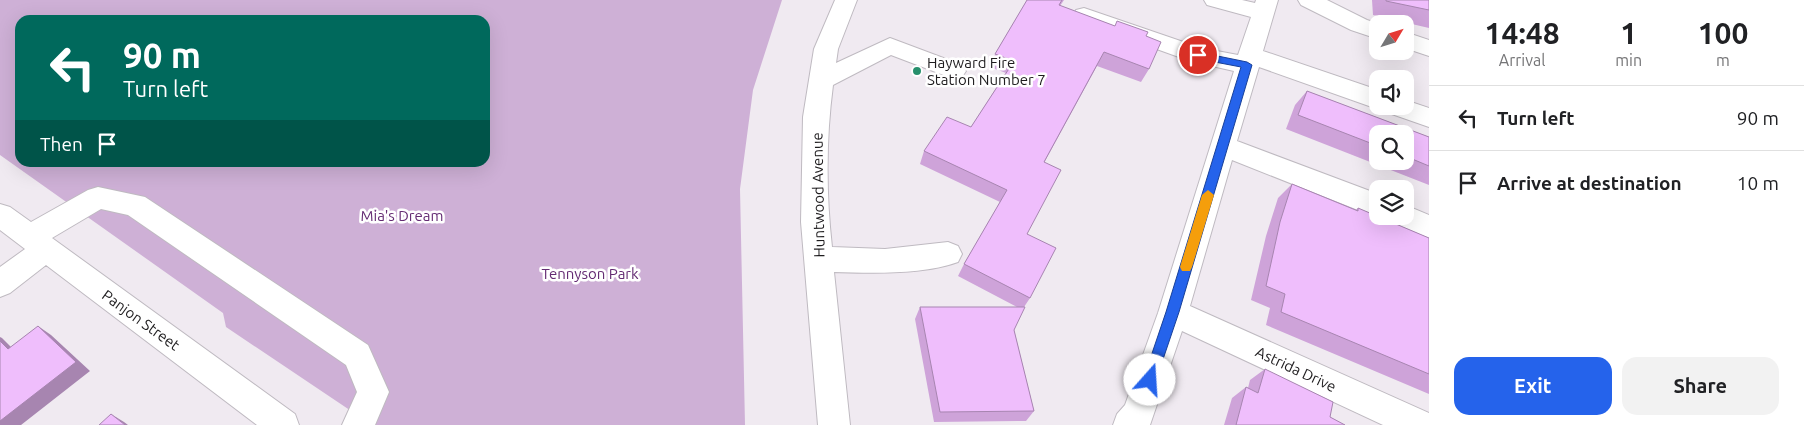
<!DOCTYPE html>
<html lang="en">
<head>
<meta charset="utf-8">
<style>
	:root { --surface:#fff; --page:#f2f2f2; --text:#202124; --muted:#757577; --line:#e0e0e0; --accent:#2563eb }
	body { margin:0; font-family:Ubuntu,sans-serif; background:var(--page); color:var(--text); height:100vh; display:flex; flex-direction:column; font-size:19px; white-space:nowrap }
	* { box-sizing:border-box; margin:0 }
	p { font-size:16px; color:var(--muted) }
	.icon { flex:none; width:28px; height:28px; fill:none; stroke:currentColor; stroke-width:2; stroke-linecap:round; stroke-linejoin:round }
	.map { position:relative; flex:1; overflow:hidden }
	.drawer { display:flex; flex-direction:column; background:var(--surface); width:375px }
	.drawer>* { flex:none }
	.hud { position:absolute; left:15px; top:15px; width:475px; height:152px; border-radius:15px; box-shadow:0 5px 20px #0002; background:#00695c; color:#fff; overflow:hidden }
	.needle { width:32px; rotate:52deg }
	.tools { position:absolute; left:1369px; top:15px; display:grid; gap:10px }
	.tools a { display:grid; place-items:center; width:45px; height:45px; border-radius:10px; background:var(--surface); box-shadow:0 5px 20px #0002; font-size:25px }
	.pin { position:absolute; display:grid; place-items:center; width:42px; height:42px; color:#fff; margin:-21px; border:2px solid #fff; border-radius:50%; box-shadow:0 1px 5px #0007 }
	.me { position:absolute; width:55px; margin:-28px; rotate:19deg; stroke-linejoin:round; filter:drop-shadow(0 0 4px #0008) }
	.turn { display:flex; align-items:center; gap:18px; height:105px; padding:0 25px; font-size:22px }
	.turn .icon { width:65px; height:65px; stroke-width:2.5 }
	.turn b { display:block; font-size:35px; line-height:42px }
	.then { display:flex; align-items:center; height:48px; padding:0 25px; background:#0003; gap:10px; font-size:19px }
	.eta { display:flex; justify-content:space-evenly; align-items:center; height:85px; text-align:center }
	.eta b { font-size:30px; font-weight:700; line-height:35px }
	.cta { display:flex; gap:10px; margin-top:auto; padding:10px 25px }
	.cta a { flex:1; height:58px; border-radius:15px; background:var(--accent); color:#fff; font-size:20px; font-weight:700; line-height:58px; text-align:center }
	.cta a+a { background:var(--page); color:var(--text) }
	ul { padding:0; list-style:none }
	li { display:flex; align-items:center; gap:15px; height:65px; padding:0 25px; border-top:1px solid var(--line) }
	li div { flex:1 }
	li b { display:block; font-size:19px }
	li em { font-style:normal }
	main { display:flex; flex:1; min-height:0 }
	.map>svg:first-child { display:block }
	.green { fill:#ceb0d6; fill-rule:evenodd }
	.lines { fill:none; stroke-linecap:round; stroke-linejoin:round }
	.minor-casing { stroke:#bfbac1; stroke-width:2 }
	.minor { fill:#fff; fill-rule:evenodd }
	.wall { fill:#cea3d9; fill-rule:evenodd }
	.shaded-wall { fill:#a785b0 }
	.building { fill:#efbefc; stroke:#a785b0 }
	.route { fill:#2563eb; stroke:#184099 }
	.slow { fill:#f59e0b }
	.poi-dot { fill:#278f6c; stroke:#fff; stroke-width:2 }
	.labels { text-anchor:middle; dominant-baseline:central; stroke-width:5; stroke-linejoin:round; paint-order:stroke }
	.poi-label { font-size:15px; fill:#1e1c1e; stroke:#fff; text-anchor:start }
	.street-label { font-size:15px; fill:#1e1c1e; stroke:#fff }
	.park-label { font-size:15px; fill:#642b73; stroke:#fff }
</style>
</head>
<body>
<main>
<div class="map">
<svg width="1429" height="425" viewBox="0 0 1429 425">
	<rect width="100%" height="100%" fill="#f0eaf1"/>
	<!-- green -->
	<path class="green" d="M 0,0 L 782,0 L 753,90 L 740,189 L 745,425 L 372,425 L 226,327 L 223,313 L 0,155 ZM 20,20 L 485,20 L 485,162 L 20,162 Z"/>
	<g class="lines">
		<!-- minor casing -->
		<g class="minor-casing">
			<path id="minor" d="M 835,0 L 857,0 L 838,49 L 836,63 L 890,38 L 962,65 L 966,71 L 962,77 L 954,79 L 891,55 L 833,85 C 826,138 826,194 832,247 L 885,249 L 948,242 L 958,246 L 962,254 L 958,262 C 922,275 872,273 834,272 L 850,425 L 818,425 L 801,222 L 803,117 L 814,49 Z
				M 1204,0 L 1242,0 L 1255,3 L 1256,0 L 1278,0 L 1263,51 L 1378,90 L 1378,106 L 1405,106 L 1405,100 L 1429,108 L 1429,127 L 1386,112 L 1383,107 L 1378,109 L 1369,106 L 1259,67 L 1237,141 L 1378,194 L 1378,216 L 1380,216 L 1368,214 L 1232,160 L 1190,306 L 1429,413 L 1429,425 L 1383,425 L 1182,331 L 1150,425 L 1113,425 L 1117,414 L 1125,405 L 1158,313 L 1234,71 L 1190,61 L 1076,20 L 1073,15 L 1076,10 L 1084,8 L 1201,48 L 1238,55 L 1251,17 L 1207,5 Z
				M 1298,0 L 1327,0 L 1367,20 L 1380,24 L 1378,24 L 1378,39 L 1351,30 L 1301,5 Z
				M 1405,32 L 1429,40 L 1429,56 L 1405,48 Z
				M 98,187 L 145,197 L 368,345 L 389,392 L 375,425 L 342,425 L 357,392 L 346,365 L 128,215 L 101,209 L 52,238 L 295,414 L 299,425 L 257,425 L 46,265 L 10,293 L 0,297 L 0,267 L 25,249 L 0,230 L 0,204 L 10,207 L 31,222 L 88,190 Z
				M 1405,205 L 1429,215 L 1429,238 L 1393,224 L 1389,216 L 1405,216 Z"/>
		</g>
		<!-- minor -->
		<use href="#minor" class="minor"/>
	</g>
	<!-- wall -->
	<path class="wall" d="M 1027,0 L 1064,0 L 1060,6 L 1115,26 L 1146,36 L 1149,69 L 1141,82 L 1097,66 L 1044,163 L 1027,234 L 1030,298 L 1024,307 L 1014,330 L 1034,411 L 1026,421 L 934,422 L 915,319 L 920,307 L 1017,307 L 958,276 L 964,264 L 1000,202 L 920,164 L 924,151 L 971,127 L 1006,73 L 990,67 L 995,54 Z
		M 1372,0 L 1429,0 L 1429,28 L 1373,15 Z
		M 1307,91 L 1429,137 L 1429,185 L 1286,129 L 1295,105 ZM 1378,134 L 1405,134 L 1405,161 L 1378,161 Z
		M 1292,184 L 1356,210 L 1358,208 L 1429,238 L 1429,394 L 1266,325 L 1270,308 L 1251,300 L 1266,236 L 1278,198 Z
		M 1265,369 L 1330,417 L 1345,425 L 1224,425 L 1232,398 L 1246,387 L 1248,388 L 1250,380 Z"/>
	<!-- shaded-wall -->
	<path class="shaded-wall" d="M 38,326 L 51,335 L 90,371 L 21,425 L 0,425 L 0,421 Z
		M 0,337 L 2,338 L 22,358 L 8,349 L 0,341 Z
		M 111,414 L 124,422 L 128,425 L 125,425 Z"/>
	<!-- building -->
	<path class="building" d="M 1027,0 L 1062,0 L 1059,5 L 1115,26 L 1117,21 L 1148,32 L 1146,36 L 1161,42 L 1149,69 L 1104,52 L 1044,162 L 1061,170 L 1027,234 L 1056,248 L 1030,298 L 964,264 L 1007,190 L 924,151 L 947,117 L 971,127 L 1014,61 L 995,54 Z
		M 1386,0 L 1429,0 L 1429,10 L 1386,1 Z
		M 1307,91 L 1429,137 L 1429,166 L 1405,156 L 1405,134 L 1378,134 L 1378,146 L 1298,115 Z
		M 1292,184 L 1358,211 L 1358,208 L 1429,238 L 1429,374 L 1281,312 L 1285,294 L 1266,286 L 1280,222 Z
		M 920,307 L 1025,307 L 1014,330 L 1034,411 L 940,412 Z
		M 38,326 L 76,362 L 0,421 L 0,341 L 8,349 Z
		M 1265,369 L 1333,402 L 1330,417 L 1345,425 L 1236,425 L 1246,387 L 1258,393 Z
		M 111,414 L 125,425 L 99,425 Z"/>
	<!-- route -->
	<path class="route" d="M 1198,52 L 1247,62 L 1252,65 L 1179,312 L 1156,380 L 1154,385 L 1150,386 L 1145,385 L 1143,380 L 1166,312 L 1241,67 L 1194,58 L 1193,55 Z"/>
	<!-- slow -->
	<path class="slow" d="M 1208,190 L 1214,195 L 1192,267 L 1190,271 L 1182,271 L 1180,267 L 1202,195 Z"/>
	<!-- markers -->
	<circle class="poi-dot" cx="917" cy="71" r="5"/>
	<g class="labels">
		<!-- poi labels -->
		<g class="poi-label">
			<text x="927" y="62">Hayward Fire<tspan x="927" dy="17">Station Number 7</tspan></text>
		</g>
		<!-- street labels -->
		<g class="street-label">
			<text transform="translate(818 195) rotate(-91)">Huntwood Avenue</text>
			<text transform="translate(141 320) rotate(36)">Panjon Street</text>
			<text transform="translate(1296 369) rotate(25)">Astrida Drive</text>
		</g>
		<!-- park labels -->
		<g class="park-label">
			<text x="402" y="215">Mia's Dream</text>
			<text x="590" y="273">Tennyson Park</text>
		</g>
	</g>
</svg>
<div class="tools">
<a><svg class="needle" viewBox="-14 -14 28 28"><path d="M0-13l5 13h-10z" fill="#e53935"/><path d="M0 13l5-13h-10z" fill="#757577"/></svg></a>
<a><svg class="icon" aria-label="sound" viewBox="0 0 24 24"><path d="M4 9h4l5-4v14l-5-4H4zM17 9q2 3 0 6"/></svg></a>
<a><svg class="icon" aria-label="search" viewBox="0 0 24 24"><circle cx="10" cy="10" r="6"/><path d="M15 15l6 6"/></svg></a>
<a><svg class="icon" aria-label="layers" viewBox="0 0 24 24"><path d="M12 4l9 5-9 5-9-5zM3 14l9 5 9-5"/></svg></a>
</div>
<div class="pin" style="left:1198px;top:55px;background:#d93025"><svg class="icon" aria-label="arrive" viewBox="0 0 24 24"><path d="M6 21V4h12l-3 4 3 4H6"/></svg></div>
<svg class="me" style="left:1150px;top:380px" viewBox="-20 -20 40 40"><circle r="19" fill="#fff"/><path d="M0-13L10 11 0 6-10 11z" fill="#2563eb"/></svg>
<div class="hud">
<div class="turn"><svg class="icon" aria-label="left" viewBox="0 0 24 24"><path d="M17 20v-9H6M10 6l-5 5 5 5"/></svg><div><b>90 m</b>Turn left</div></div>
<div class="then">Then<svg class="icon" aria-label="arrive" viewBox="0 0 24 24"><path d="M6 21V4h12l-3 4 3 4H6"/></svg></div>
</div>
</div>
<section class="drawer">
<div class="eta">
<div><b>14:48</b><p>Arrival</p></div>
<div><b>1</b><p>min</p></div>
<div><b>100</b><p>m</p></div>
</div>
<ul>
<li><svg class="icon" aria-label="left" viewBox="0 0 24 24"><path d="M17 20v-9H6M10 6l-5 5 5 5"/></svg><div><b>Turn left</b></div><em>90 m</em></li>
<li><svg class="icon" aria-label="arrive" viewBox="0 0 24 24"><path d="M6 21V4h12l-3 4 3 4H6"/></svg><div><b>Arrive at destination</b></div><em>10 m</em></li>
</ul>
<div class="cta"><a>Exit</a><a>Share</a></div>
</section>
</main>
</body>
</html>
